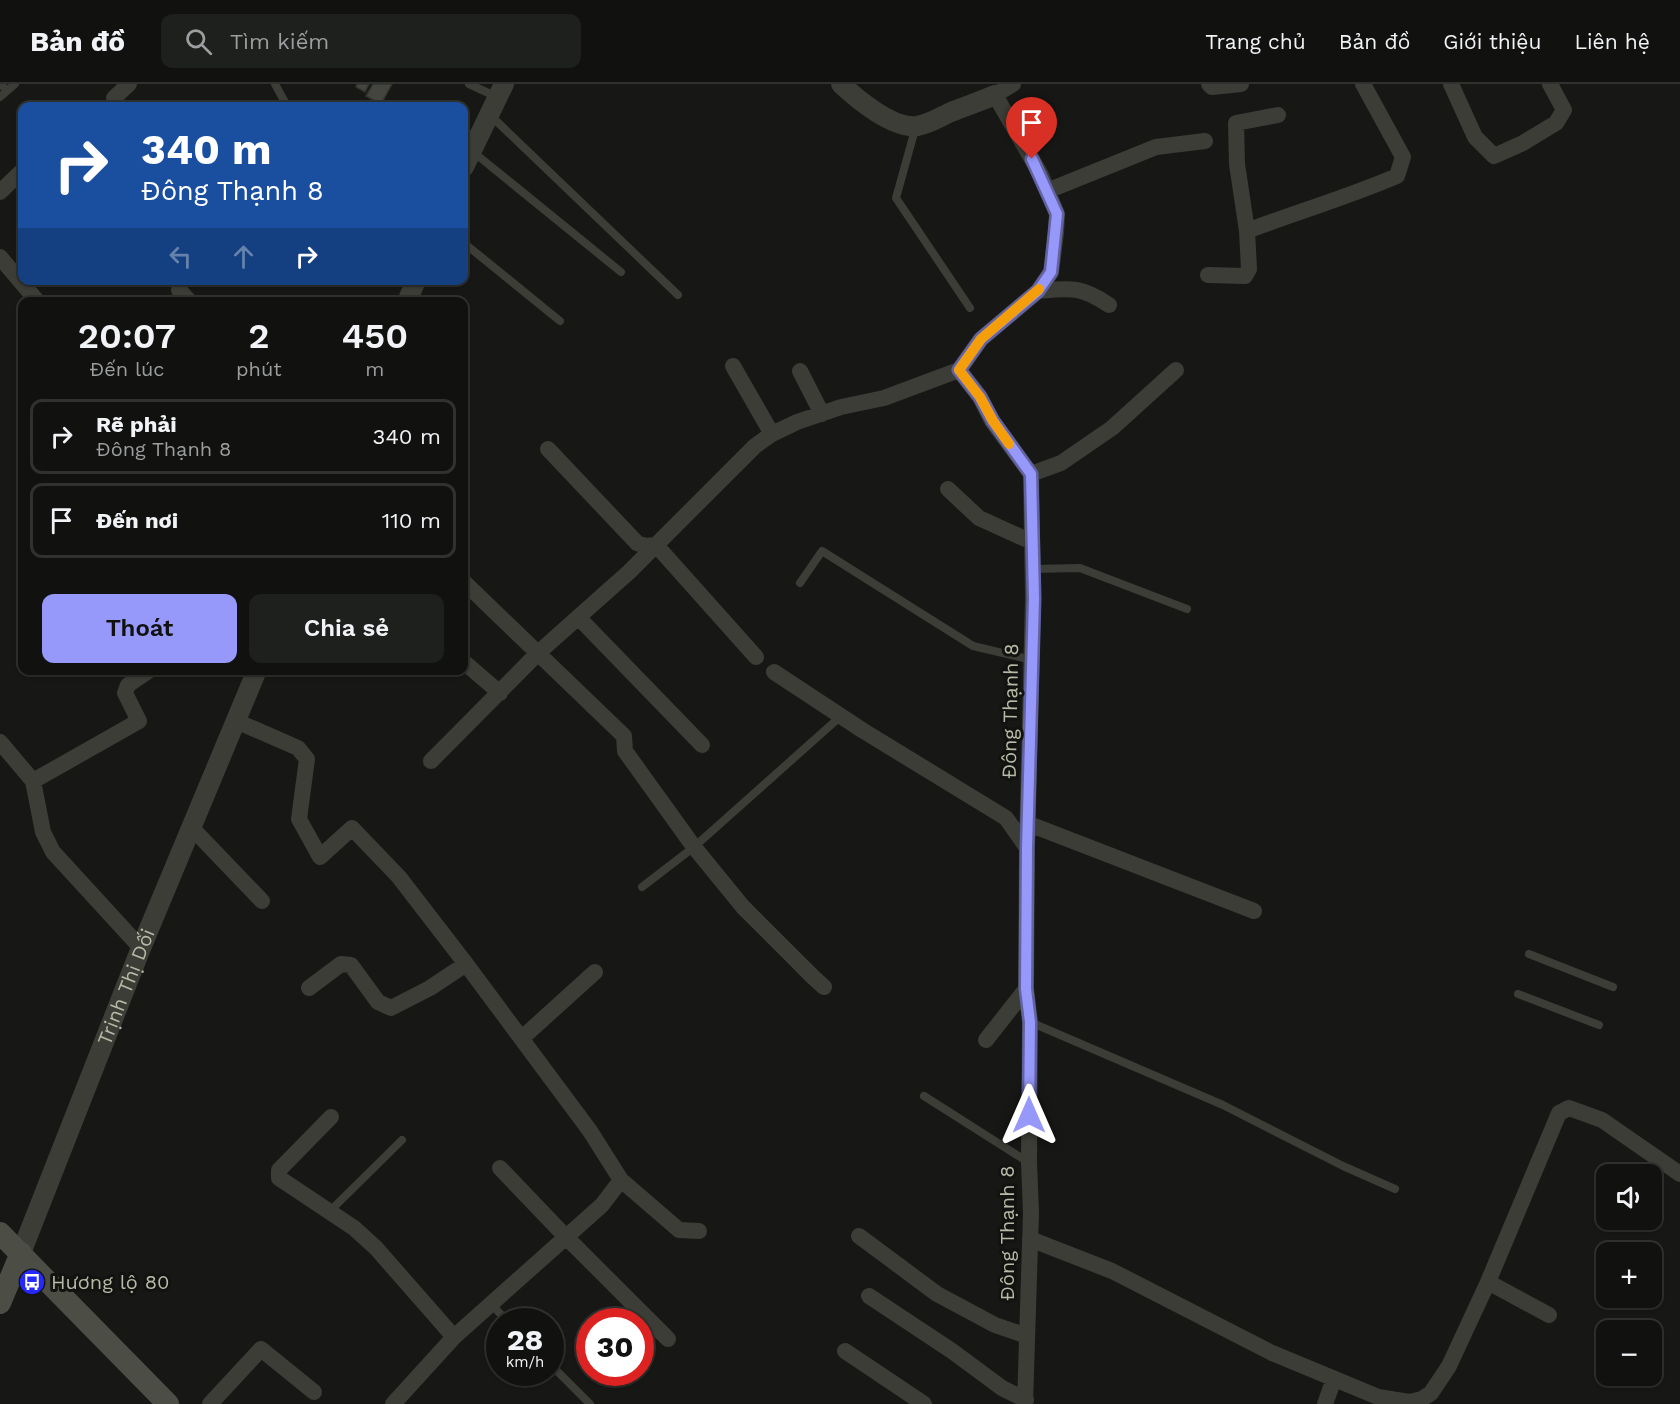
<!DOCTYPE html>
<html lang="vi">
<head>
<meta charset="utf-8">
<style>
	:root { --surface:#111210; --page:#1e201e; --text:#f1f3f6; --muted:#9c9e9f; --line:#303230; --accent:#9698fa }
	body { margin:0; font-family:"Work Sans",sans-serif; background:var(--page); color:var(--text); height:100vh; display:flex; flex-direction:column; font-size:22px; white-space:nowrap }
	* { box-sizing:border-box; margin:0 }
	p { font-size:20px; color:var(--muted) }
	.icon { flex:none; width:33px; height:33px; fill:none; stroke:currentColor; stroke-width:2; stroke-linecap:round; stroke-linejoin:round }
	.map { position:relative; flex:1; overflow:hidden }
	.details { position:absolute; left:18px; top:213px; width:450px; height:378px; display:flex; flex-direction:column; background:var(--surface); border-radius:12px; box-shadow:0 2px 4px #0004,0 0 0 2px var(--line) }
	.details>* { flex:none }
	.banner { position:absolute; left:18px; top:18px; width:450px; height:183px; border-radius:12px; box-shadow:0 2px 4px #0004,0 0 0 2px var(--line); background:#1a4fa0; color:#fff; overflow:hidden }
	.fabs { position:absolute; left:1596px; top:1080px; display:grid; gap:12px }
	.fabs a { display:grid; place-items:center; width:66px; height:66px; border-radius:12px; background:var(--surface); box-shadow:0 2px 4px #0004,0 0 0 2px var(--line); font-size:30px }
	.speed { position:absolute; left:486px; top:1224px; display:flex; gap:12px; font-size:30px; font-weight:700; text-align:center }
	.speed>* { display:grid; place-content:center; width:78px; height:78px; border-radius:50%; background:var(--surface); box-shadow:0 2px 4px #0004,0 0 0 2px var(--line); line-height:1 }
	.speed small { font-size:15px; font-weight:400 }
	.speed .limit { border:9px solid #d22; background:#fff; color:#111 }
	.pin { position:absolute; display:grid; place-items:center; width:51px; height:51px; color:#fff; margin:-62px -26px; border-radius:50% 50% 50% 0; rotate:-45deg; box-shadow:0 0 6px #0007 }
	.pin .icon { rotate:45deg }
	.me { position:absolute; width:66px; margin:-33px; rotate:0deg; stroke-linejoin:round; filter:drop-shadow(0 0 4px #0008) }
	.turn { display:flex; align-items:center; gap:21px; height:126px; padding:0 24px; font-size:27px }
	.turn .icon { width:78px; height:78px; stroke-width:2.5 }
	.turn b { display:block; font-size:42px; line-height:51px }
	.lanes { display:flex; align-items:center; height:57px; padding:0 24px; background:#0003; justify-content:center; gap:30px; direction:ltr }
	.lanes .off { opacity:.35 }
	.eta { display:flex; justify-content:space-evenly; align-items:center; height:102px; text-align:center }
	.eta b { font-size:36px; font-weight:600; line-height:42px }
	.primary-button { display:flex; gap:12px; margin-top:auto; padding:12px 24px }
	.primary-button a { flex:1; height:69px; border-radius:12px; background:var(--accent); color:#111; font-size:24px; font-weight:600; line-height:69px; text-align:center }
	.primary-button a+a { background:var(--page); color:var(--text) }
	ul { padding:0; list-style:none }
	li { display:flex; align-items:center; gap:18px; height:75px; margin:0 12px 9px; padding:0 12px; border:3px solid var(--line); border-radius:12px }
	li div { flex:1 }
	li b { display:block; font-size:22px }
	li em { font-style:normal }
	header { display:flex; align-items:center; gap:36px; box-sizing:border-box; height:84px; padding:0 30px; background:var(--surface); border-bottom:2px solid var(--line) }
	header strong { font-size:28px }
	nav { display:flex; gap:33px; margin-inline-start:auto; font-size:21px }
	.search { width:420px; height:54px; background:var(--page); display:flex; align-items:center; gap:15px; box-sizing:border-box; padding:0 21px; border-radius:12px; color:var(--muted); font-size:22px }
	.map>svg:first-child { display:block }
	.building { fill:#44453f; stroke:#32342f; stroke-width:1.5 }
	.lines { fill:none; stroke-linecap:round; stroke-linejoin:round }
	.service { stroke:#3c3d36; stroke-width:8 }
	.minor { stroke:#3c3d36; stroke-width:16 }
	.tertiary { stroke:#3c3d36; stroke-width:20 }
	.secondary { stroke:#4c4d44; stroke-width:22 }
	.route-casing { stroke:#6263a2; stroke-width:15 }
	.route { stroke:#9698fa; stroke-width:10 }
	.slow { stroke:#f59e0b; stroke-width:10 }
	.labels { text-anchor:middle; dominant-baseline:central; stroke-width:6; stroke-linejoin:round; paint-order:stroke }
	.street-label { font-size:20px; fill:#b8b9a6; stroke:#121310 }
	.poi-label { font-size:20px; fill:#b8b9a6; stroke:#121310; text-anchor:start }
</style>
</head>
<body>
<header>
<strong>Bản đồ</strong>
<div class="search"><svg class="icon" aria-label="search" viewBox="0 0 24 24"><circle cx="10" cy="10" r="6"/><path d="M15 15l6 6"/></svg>Tìm kiếm</div>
<nav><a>Trang chủ</a><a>Bản đồ</a><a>Giới thiệu</a><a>Liên hệ</a></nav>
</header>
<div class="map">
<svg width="1680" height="1320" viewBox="0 0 1680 1320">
	<rect width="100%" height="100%" fill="#171815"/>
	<!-- building -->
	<path class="building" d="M 357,0 L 369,0 L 365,8 L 356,3 Z
		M 373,0 L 392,0 L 381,20 L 366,12 Z"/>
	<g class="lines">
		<!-- service -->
		<path class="service" d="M 1,0 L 7,7
			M 275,0 L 287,22
			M 469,0 L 497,13
			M 0,13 L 15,0
			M 489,30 L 678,211
			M 916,42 L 896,114 L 970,224
			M 472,67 L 621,188
			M 464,159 L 560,237
			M 172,196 L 179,206 L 189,196
			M 1033,485 L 1080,484 L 1187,525
			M 800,499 L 822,467 L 973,562 L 1032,576
			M 642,803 L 694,763 L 841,632
			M 1529,870 L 1613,903
			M 1518,910 L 1599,941
			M 1030,938 L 1223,1021 L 1343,1082 L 1395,1105
			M 924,1012 L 1028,1078
			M 329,1128 L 402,1056
			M 491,1220 L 508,1238
			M 550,1280 L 590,1320"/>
		<!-- minor -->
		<path class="minor" d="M 1013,0 L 995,11 L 1041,91 L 1057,130 L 1056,149 L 1051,188 L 1038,207 L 981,255 L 959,286 L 980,313 L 992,337 L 1031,390 L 1033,514 L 1027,764 L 1026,905 L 1030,938 L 1029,1078 L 1031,1129 L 1025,1320
			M 1209,0 L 1212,3 L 1241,0
			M 1451,0 L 1475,53 L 1494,72 L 1523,59 L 1556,39 L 1564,26 L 1550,0
			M 114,14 L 129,0
			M 1047,107 L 1156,63 L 1205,57
			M 0,108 L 22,87
			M 1247,147 L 1237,80 L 1236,39 L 1278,31
			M 0,173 L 38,218
			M 1208,191 L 1245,192 L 1249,185 L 1247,147 C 1297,128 1348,113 1397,92 L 1403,73 L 1363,0
			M 179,206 L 190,218
			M 1038,207 C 1070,204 1081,202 1109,221
			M 733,282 L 772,350
			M 800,287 L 822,330
			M 548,365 L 637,459 L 645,462 L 656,461 L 756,573
			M 1031,390 L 1061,379 L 1112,344 L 1176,286
			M 948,405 L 979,434 L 1032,458
			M 464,498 L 624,652 L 625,667 L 694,763 L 743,823 L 813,893 L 824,903
			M 578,533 L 702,661
			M 464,578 L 500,609
			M 774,588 L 862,646 L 1006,734 L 1027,764
			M 236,637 L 298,664 L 307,675 L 299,735 L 320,773 L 352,744 L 399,793 L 466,880 L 590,1047 L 621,1096 L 602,1121 L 454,1253 L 393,1320
			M 0,658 L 33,697 L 43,748 L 53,768 L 141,864
			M 431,677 L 538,569 L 629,488 L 755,362 L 772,350 L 797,338 L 841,323 L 884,314 L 959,286
			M 33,697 L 139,637 L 125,609 L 128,601 L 150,586
			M 1029,740 L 1254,827
			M 191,743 L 262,817
			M 309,904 L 341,880 L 351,881 L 378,918 L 391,924 L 430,904 L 466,880
			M 522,954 L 595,888
			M 986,956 L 1026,905
			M 331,1033 L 279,1086 L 279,1094 L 354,1144 L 376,1164 L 454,1253
			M 500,1084 L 566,1153 L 668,1255
			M 621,1096 L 679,1146 L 699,1147
			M 859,1152 L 937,1210 L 995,1241 L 1027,1252
			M 1030,1155 L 1112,1187 L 1272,1269 L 1378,1313 L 1409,1318 L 1422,1315 L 1431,1309 L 1449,1282 L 1488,1198 L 1559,1029 L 1569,1024 L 1602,1036 L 1680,1090
			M 1488,1198 L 1549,1231
			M 869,1212 L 952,1267 L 1002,1304 L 1026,1316
			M 845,1267 L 924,1320
			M 210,1320 L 261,1265 L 314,1308
			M 1325,1320 L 1334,1295"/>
		<!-- tertiary -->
		<g class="tertiary">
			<path d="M 841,0 C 858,16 893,45 917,42 C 930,40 940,33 951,28 C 966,22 981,17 995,11"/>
			<path d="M 464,83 L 504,0"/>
			<path d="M 407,218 L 416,196"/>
			<path id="s1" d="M 21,1169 L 141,864 L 257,586"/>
		</g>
		<!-- secondary -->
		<path class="secondary" d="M 0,1149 L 168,1320
			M 0,1219 L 21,1169"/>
	</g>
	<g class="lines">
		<!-- route casing -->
		<g class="route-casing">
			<path id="route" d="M 1029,1031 L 1030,938 L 1026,905 L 1027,764 L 1034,514 L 1031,390 L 993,337 L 980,313 L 959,286 L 981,255 L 1038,207 L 1051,188 L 1057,130 L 1032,75"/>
		</g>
		<!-- route -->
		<use href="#route" class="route"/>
		<!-- slow -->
		<path class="slow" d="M 1009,360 L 993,337 L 980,313 L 959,286 L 981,255 L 1039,205"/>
	</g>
	<!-- icons -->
	<defs>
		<g id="bus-disc" transform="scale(1.35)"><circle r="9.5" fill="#2629ff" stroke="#121310"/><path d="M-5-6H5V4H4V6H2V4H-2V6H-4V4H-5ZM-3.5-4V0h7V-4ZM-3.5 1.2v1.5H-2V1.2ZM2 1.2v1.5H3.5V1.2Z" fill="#fff"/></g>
	</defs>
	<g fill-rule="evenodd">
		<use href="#bus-disc" x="32" y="1198"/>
	</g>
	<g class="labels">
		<!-- street labels -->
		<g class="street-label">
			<text transform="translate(1010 627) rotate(-89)">Đông Thạnh 8</text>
			<text stroke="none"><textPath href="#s1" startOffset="286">Trịnh Thị Dối</textPath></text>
			<text transform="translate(1007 1149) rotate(-90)">Đông Thạnh 8</text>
		</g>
		<!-- poi labels -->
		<g class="poi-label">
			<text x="51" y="1198">Hương lộ 80</text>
		</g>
	</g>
</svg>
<div class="fabs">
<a><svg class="icon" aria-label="sound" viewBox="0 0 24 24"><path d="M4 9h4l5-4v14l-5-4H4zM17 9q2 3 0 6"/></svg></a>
<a>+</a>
<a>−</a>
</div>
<div class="speed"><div>28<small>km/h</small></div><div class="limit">30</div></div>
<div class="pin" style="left:1032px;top:75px;background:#d93025"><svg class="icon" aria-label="arrive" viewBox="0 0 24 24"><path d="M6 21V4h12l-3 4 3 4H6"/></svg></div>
<svg class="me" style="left:1029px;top:1031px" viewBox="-20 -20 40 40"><path d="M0-17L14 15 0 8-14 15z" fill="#9698fa" stroke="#fff" stroke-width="4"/></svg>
<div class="banner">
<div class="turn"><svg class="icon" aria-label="right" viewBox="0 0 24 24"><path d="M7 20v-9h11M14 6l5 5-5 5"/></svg><div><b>340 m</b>Đông Thạnh 8</div></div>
<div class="lanes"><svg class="icon off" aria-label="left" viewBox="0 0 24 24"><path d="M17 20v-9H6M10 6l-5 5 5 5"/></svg><svg class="icon off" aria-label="ahead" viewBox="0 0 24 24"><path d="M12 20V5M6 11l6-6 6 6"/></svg><svg class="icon" aria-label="right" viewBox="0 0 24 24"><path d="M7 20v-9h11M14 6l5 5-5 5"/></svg></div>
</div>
<section class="details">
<div class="eta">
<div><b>20:07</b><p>Đến lúc</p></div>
<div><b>2</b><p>phút</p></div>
<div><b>450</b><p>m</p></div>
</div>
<ul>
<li><svg class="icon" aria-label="right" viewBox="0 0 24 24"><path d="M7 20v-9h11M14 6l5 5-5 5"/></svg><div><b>Rẽ phải</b><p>Đông Thạnh 8</p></div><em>340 m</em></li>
<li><svg class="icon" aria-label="arrive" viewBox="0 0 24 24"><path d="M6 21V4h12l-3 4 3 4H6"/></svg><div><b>Đến nơi</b></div><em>110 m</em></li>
</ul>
<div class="primary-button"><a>Thoát</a><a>Chia sẻ</a></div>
</section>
</div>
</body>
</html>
